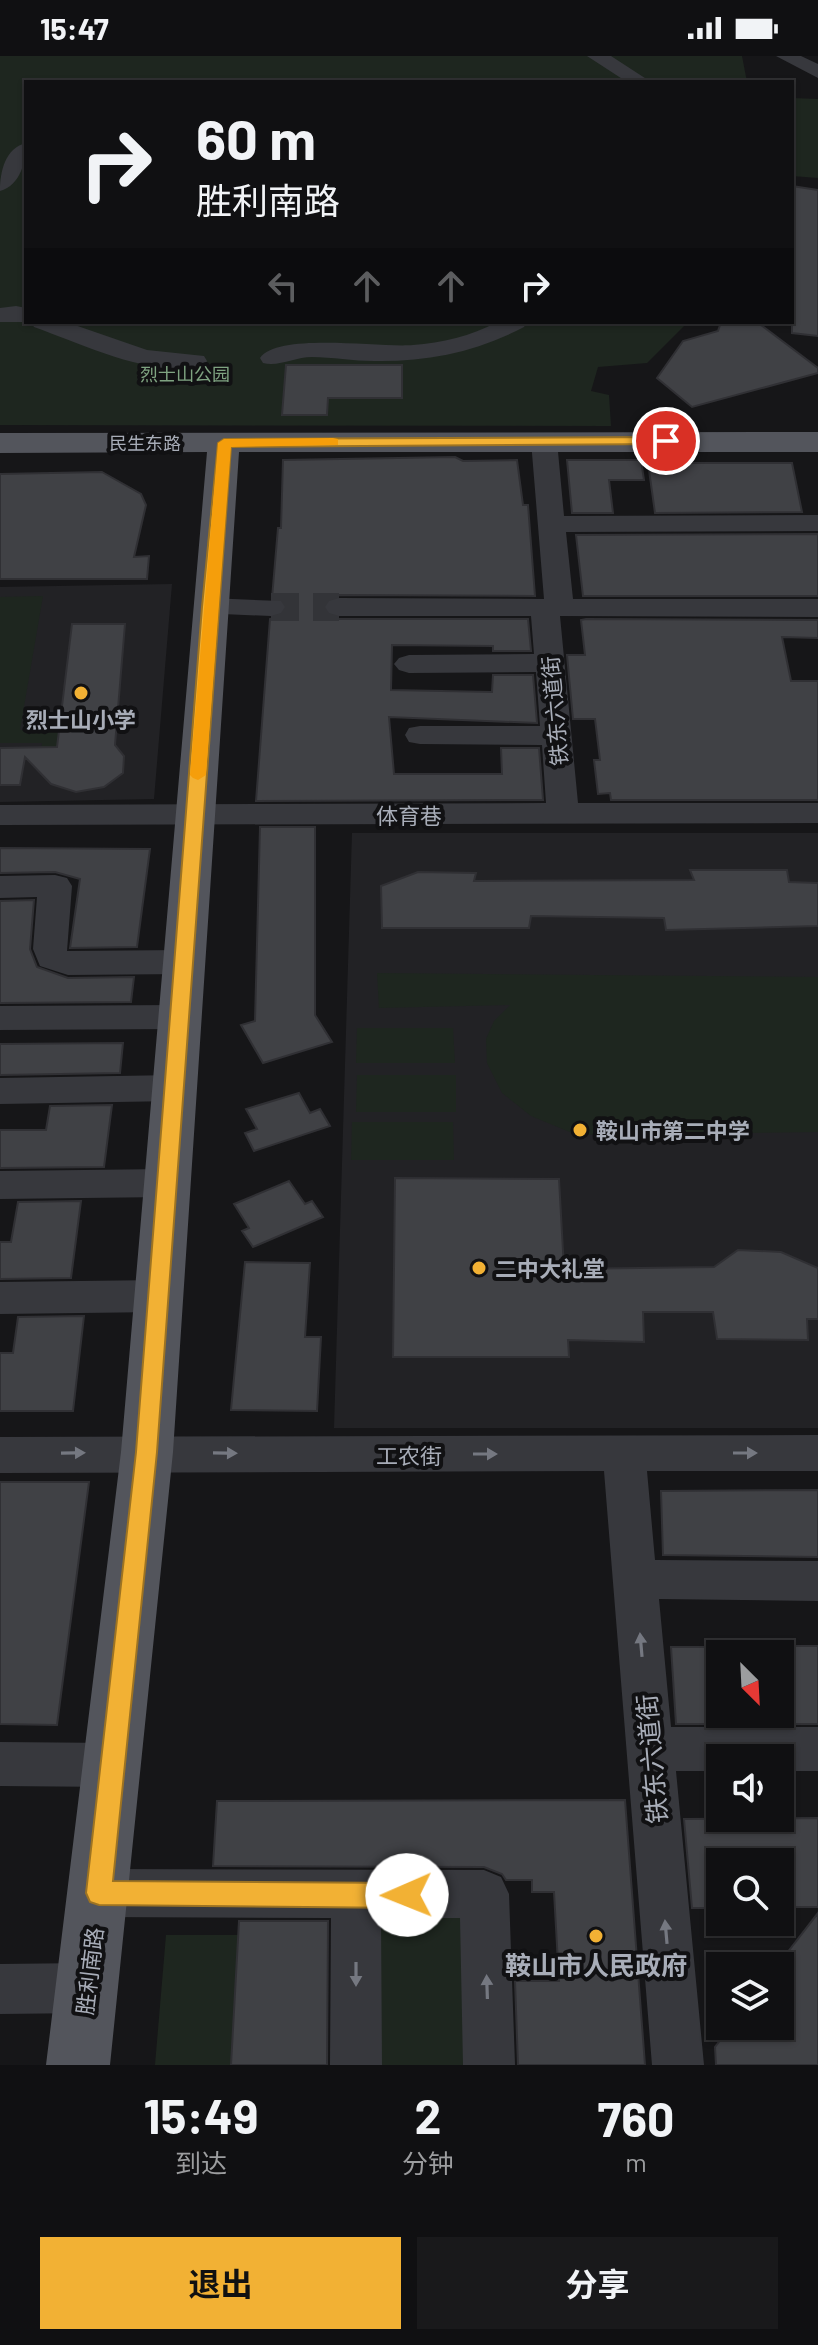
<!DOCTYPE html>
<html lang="zh">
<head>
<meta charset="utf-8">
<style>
	:root { --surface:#101012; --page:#19191b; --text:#f1f3f6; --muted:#9c9d9f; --line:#303032; --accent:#f2b134 }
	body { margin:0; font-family:Barlow,"Noto Sans SC",sans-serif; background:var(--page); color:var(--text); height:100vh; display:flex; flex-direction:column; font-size:30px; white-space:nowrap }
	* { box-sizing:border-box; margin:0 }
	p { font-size:26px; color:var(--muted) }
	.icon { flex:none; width:44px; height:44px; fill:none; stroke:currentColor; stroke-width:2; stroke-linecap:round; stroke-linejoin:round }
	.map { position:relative; height:2009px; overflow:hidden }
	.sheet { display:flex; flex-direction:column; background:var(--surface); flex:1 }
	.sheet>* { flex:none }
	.top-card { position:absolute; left:24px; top:24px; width:770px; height:244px; border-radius:0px; box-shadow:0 2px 6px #0004,0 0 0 2px var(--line); background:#101012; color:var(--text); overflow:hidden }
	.needle { width:52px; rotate:156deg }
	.tools { position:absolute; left:706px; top:1584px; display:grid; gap:16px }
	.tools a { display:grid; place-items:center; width:88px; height:88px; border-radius:0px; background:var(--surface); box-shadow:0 2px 6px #0004,0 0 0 2px var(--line); font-size:40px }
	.pin { position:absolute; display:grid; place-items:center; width:68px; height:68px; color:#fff; margin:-34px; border:4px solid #fff; border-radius:50%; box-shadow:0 2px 8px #0007 }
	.me { position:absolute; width:88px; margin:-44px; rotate:269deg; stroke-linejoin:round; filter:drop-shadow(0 0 6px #0008) }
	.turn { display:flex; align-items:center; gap:28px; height:168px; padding:0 40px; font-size:36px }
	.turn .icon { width:104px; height:104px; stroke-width:2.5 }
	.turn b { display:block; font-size:56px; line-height:68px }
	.lanes { display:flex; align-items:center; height:76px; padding:0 40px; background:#0003; justify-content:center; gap:40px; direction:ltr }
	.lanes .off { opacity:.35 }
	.eta { display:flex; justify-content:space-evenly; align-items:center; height:136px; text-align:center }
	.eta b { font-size:48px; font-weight:700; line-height:56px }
	.action { display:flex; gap:16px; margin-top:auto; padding:16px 40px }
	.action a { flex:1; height:92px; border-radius:0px; background:var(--accent); color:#111; font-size:32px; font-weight:700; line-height:92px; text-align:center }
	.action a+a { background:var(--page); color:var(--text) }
	.status { display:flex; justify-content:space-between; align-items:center; height:56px; padding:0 40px; background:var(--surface); direction:ltr }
	.status svg { height:22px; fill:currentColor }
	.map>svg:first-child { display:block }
	.built { fill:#222225 }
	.green { fill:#1e261f }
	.building { fill:#404145; stroke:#303034; stroke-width:2 }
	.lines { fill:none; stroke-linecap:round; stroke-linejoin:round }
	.minor-tunnel { stroke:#333438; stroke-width:28; stroke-dasharray:28 14; stroke-linecap:butt }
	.minor { fill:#37383d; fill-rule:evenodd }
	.major { fill:#53555c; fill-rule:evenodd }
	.oneway { fill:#757881 }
	.route { fill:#f2b134; stroke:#9d7322; stroke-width:2 }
	.slow { fill:#f59e0b }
	.poi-dot { fill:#f2b134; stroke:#111113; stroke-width:3 }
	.labels { text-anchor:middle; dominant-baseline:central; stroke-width:8; stroke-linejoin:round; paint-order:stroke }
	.far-park-label { font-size:18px; fill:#7fa381; stroke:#111113 }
	.far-street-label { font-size:18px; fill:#a8adb8; stroke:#111113 }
	.street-label { font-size:22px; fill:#a8adb8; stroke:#111113 }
	.poi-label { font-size:22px; font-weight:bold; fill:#a8adb8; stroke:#111113; text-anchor:start }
	.near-street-label { font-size:26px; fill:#a8adb8; stroke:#111113 }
	.near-poi-label { font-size:26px; font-weight:bold; fill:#a8adb8; stroke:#111113 }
</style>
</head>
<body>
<div class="status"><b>15:47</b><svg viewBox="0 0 49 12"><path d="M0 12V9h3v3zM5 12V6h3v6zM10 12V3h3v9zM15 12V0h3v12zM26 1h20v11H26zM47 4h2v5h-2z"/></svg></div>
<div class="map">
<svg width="818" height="2009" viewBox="0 0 818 2009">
	<rect width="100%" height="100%" fill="#161618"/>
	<!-- built -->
	<path class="built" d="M 172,528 L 154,743 L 0,746 L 0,531 Z
		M 352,777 L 818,777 L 818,1372 L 334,1372 Z"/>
	<!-- green -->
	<path class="green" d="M 0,0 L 742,0 L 747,26 L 26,26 L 26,266 L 688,266 L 647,307 L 598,311 L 591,335 L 609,339 L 611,370 L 0,369 Z
		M 792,42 L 818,43 L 818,122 L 792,120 Z
		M 43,540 L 20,674 L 75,674 L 78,683 L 41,697 L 42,687 L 0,687 L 0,541 Z
		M 377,917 L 818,921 L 818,1076 L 577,1079 L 531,1060 L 502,1037 L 487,1007 L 486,983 L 494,965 L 510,949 L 379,952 Z
		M 357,972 L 453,972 L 455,1007 L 356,1007 Z
		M 357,1019 L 456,1019 L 456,1056 L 356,1056 Z
		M 352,1066 L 453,1066 L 454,1104 L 351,1104 Z
		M 473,1859 L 477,2009 L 365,2009 L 366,1860 Z
		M 166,1879 L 239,1879 L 231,2009 L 155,2009 Z"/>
	<!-- building -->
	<path class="building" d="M 792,130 L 818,134 L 818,280 L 792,277 Z
		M 721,266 L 757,266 L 818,312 L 818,317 L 692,351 L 657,322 L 683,285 L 718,275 Z
		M 286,309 L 402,309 L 402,342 L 328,342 L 327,359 L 282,359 Z
		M 455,401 L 463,405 L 517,404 L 523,449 L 528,449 L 535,540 L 339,539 L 326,543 L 322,553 L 328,560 L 339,563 L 528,563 L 531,595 L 493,595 L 493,590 L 392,589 L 391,634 L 492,636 L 493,619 L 533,619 L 537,667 L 389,661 L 394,718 L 502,718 L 501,692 L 539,692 L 543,744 L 256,745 L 270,563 L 282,560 L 288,553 L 284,543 L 272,542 L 278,472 L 281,472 L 283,404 Z
		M 567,404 L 641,404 L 644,424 L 609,424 L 613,457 L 572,457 Z
		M 648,407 L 792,407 L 802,456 L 655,457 Z
		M 102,416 L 141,438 L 146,449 L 134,501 L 149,500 L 147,523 L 0,523 L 0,418 Z
		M 818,478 L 818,540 L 583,540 L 576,479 Z
		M 586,563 L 818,564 L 818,582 L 782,581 L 791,625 L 818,625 L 818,744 L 611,744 L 610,737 L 598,738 L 594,704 L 600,704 L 595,663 L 573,663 L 567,599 L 585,599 L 581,564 Z
		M 72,568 L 125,568 L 115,689 L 124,700 L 123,717 L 104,731 L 76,736 L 51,728 L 25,701 L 20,729 L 0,729 L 0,692 L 57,691 Z
		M 260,771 L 315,771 L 315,959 L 332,986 L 263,1007 L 241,969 L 255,965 Z
		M 0,792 L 150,793 L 137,891 L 70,892 L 80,823 L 55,816 L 0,817 Z
		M 690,814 L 787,814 L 789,826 L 818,827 L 818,870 L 666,874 L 664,862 L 531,860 L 529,872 L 382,872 L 381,830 L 418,816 L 476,817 L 474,825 L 694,824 Z
		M 34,844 L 30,893 L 37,911 L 68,922 L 134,921 L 131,946 L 0,947 L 0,845 Z
		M 123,987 L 120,1017 L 0,1019 L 0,988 Z
		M 299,1037 L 310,1057 L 320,1053 L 330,1070 L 254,1095 L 245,1077 L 257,1073 L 246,1053 Z
		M 112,1049 L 104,1111 L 0,1112 L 0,1074 L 46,1074 L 50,1050 Z
		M 395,1122 L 559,1123 L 564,1213 L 714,1211 L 738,1194 L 781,1196 L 818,1212 L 818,1263 L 807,1263 L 808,1284 L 717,1283 L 713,1256 L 643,1256 L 644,1286 L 568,1284 L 569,1301 L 393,1301 Z
		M 289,1125 L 305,1148 L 312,1145 L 323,1161 L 253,1191 L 242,1175 L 249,1172 L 234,1148 Z
		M 81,1145 L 71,1222 L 0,1223 L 0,1186 L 11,1186 L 18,1146 Z
		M 245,1206 L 310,1207 L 305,1281 L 321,1281 L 317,1355 L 231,1354 Z
		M 84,1260 L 73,1355 L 0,1355 L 0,1297 L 13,1297 L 18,1261 Z
		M 0,1426 L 89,1426 L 57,1669 L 0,1668 Z
		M 818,1434 L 818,1501 L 663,1499 L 661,1435 Z
		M 780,1590 L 818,1590 L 818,1668 L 780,1668 Z
		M 671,1591 L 720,1591 L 720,1668 L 676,1668 Z
		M 625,1744 L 645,2009 L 518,2009 L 515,1925 L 559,1925 L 554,1836 L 532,1836 L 532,1824 L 506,1824 L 502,1818 L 484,1811 L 213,1810 L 217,1745 Z
		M 818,1762 L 818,1851 L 780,1851 L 780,1806 L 720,1806 L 720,1852 L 692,1852 L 684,1763 Z
		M 818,1857 L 818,2009 L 716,2009 L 715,1991 L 731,1970 L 780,1970 L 780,1906 Z
		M 239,1865 L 328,1865 L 327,2009 L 231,2009 Z"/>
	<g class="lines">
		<!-- minor-tunnel -->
		<path class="minor-tunnel" d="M 271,551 L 339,551"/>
		<!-- minor -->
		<path class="minor" d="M 587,0 L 611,0 L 651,26 L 627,26 Z
			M 776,0 L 801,0 L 818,8 L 818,22 Z
			M 26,87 C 26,105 21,129 0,135 C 0,116 5,92 26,87 Z
			M 16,250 L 26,252 L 26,266 L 31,266 L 0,266 L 0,252 Z
			M 31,266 L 66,266 L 147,294 L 204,300 L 207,305 L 204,310 C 153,323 82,288 34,271 Z
			M 497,266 L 527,266 L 524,271 C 477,296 426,306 374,305 C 353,305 332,301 312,301 C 295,301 279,311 263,307 L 260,302 C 278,276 380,292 413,289 C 442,287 471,280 497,266 Z
			M 544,377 L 553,379 L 557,385 L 564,460 L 818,459 L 818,475 L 566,476 L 573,543 L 818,543 L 818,561 L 560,560 L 578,747 L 818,747 L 818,767 L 0,769 L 0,749 L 546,747 L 542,689 L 420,688 L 409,686 L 405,679 L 409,672 L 420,670 L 540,670 L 536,616 L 409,617 L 399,614 L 394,608 L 399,602 L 409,599 L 534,598 L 531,560 L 339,560 L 329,557 L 325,551 L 329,545 L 339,542 L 544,543 L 531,385 L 535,379 Z
			M 209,542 L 281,545 L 285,551 L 281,557 L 271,560 L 199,557 L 195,551 L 199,545 Z
			M 55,819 L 67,822 L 72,830 L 67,895 L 184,894 L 196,898 L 201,906 L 196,914 L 184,918 L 68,919 L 40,910 L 33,893 L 37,841 L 0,842 L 0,820 Z
			M 179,949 L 191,952 L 197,961 L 191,970 L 179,973 L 0,974 L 0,950 Z
			M 175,1019 L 188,1023 L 193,1032 L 188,1041 L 175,1045 L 0,1048 L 0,1022 Z
			M 166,1113 L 179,1117 L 185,1127 L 179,1137 L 166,1141 L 0,1143 L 0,1115 Z
			M 160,1224 L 174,1229 L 180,1240 L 174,1251 L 160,1256 L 0,1258 L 0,1226 Z
			M 818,1379 L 818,1415 L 647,1415 L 655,1504 L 818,1505 L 818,1545 L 659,1543 L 671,1671 L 818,1671 L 818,1715 L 780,1715 L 780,1702 L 720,1702 L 720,1715 L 676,1715 L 704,2009 L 652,2009 L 604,1415 L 0,1417 L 0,1381 Z
			M 0,1686 L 114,1687 L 131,1693 L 138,1709 L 131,1725 L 114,1731 L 0,1730 Z
			M 99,1813 L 484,1814 L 501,1821 L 509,1838 L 515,2009 L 463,2009 L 460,1862 L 381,1862 L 382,2009 L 330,2009 L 331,1862 L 99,1861 L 82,1854 L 74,1837 L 82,1820 Z
			M 87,1907 L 105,1914 L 112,1932 L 105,1950 L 87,1957 L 0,1958 L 0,1908 Z"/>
		<!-- major -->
		<path class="major" d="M 818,376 L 818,396 L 239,396 L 173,1396 L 110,2009 L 46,2009 L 121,1396 L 207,396 L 0,397 L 0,377 Z"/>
	</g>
	<!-- one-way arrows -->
	<defs><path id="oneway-solid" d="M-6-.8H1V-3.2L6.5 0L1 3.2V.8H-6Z" transform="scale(2)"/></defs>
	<g class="oneway">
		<use href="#oneway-solid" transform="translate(73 1397) rotate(-1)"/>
		<use href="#oneway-solid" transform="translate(225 1397) rotate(1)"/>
		<use href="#oneway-solid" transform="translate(745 1397)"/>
		<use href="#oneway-solid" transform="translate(485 1398)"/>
		<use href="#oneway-solid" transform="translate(641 1589) rotate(-95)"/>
		<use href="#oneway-solid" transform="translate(666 1876) rotate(-95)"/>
		<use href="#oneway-solid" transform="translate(356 1918) rotate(90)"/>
		<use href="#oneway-solid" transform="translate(487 1931) rotate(-92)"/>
	</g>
	<!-- route -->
	<path class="route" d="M 666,381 L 672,385 L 670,388 L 231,391 L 157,1396 L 113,1825 L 407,1827 L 416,1830 L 420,1839 L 416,1848 L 407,1852 L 99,1849 L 90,1846 L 86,1837 L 136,1396 L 202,551 L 218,387 L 224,383 Z"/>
	<!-- slow -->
	<path class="slow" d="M 333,382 L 338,383 L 338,389 L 231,391 L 206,719 L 198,724 L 193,722 L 190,719 L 218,387 L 224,383 Z"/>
	<!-- markers -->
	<g class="poi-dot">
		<circle cx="81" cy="637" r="8"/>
		<circle cx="580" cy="1074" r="8"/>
		<circle cx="479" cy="1212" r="8"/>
		<circle cx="596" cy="1880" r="8"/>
	</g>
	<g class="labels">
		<!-- far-park labels -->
		<g class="far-park-label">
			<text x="185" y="318">烈士山公园</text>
		</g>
		<!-- far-street labels -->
		<g class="far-street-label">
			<text x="145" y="387">民生东路</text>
		</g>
		<!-- street labels -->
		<g class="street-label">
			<text transform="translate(554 655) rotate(-95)">铁东六道街</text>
			<text x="409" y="759">体育巷</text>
			<text x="409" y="1399">工农街</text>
			<text transform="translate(89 1915) rotate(-83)">胜利南路</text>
		</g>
		<!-- poi labels -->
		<g class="poi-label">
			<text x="81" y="663" text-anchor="middle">烈士山小学</text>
			<text x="596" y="1074">鞍山市第二中学</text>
			<text x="495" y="1212">二中大礼堂</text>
		</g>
		<!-- near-street labels -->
		<g class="near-street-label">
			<text transform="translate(651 1703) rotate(-95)">铁东六道街</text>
		</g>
		<!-- near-poi labels -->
		<g class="near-poi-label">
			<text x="596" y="1908">鞍山市人民政府</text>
		</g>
	</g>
</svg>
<div class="tools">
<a><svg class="needle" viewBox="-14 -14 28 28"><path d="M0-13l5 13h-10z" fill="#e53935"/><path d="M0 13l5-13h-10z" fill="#9c9d9f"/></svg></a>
<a><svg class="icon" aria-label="sound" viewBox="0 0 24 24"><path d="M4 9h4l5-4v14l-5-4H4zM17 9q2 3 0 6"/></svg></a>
<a><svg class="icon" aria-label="search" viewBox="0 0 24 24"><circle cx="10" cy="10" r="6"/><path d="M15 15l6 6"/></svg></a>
<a><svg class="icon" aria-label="layers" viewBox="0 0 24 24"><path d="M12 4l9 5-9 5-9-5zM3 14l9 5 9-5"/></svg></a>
</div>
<div class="pin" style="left:666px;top:385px;background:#d93025"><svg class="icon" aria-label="arrive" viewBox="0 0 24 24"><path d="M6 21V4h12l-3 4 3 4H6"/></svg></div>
<svg class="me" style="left:407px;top:1839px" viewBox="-20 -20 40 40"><circle r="19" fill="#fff"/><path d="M0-13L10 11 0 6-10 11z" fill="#f2b134"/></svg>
<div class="top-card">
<div class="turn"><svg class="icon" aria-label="right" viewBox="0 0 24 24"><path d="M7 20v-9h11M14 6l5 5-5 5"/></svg><div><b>60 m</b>胜利南路</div></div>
<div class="lanes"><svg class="icon off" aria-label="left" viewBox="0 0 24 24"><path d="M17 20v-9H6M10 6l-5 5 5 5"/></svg><svg class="icon off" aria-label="ahead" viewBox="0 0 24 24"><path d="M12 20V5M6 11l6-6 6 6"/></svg><svg class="icon off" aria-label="ahead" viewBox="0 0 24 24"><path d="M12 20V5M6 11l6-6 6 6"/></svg><svg class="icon" aria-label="right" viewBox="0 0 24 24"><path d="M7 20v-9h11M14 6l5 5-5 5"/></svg></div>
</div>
</div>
<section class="sheet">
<div class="eta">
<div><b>15:49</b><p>到达</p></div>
<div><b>2</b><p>分钟</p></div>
<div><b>760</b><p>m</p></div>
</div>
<div class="action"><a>退出</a><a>分享</a></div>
</section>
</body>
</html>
